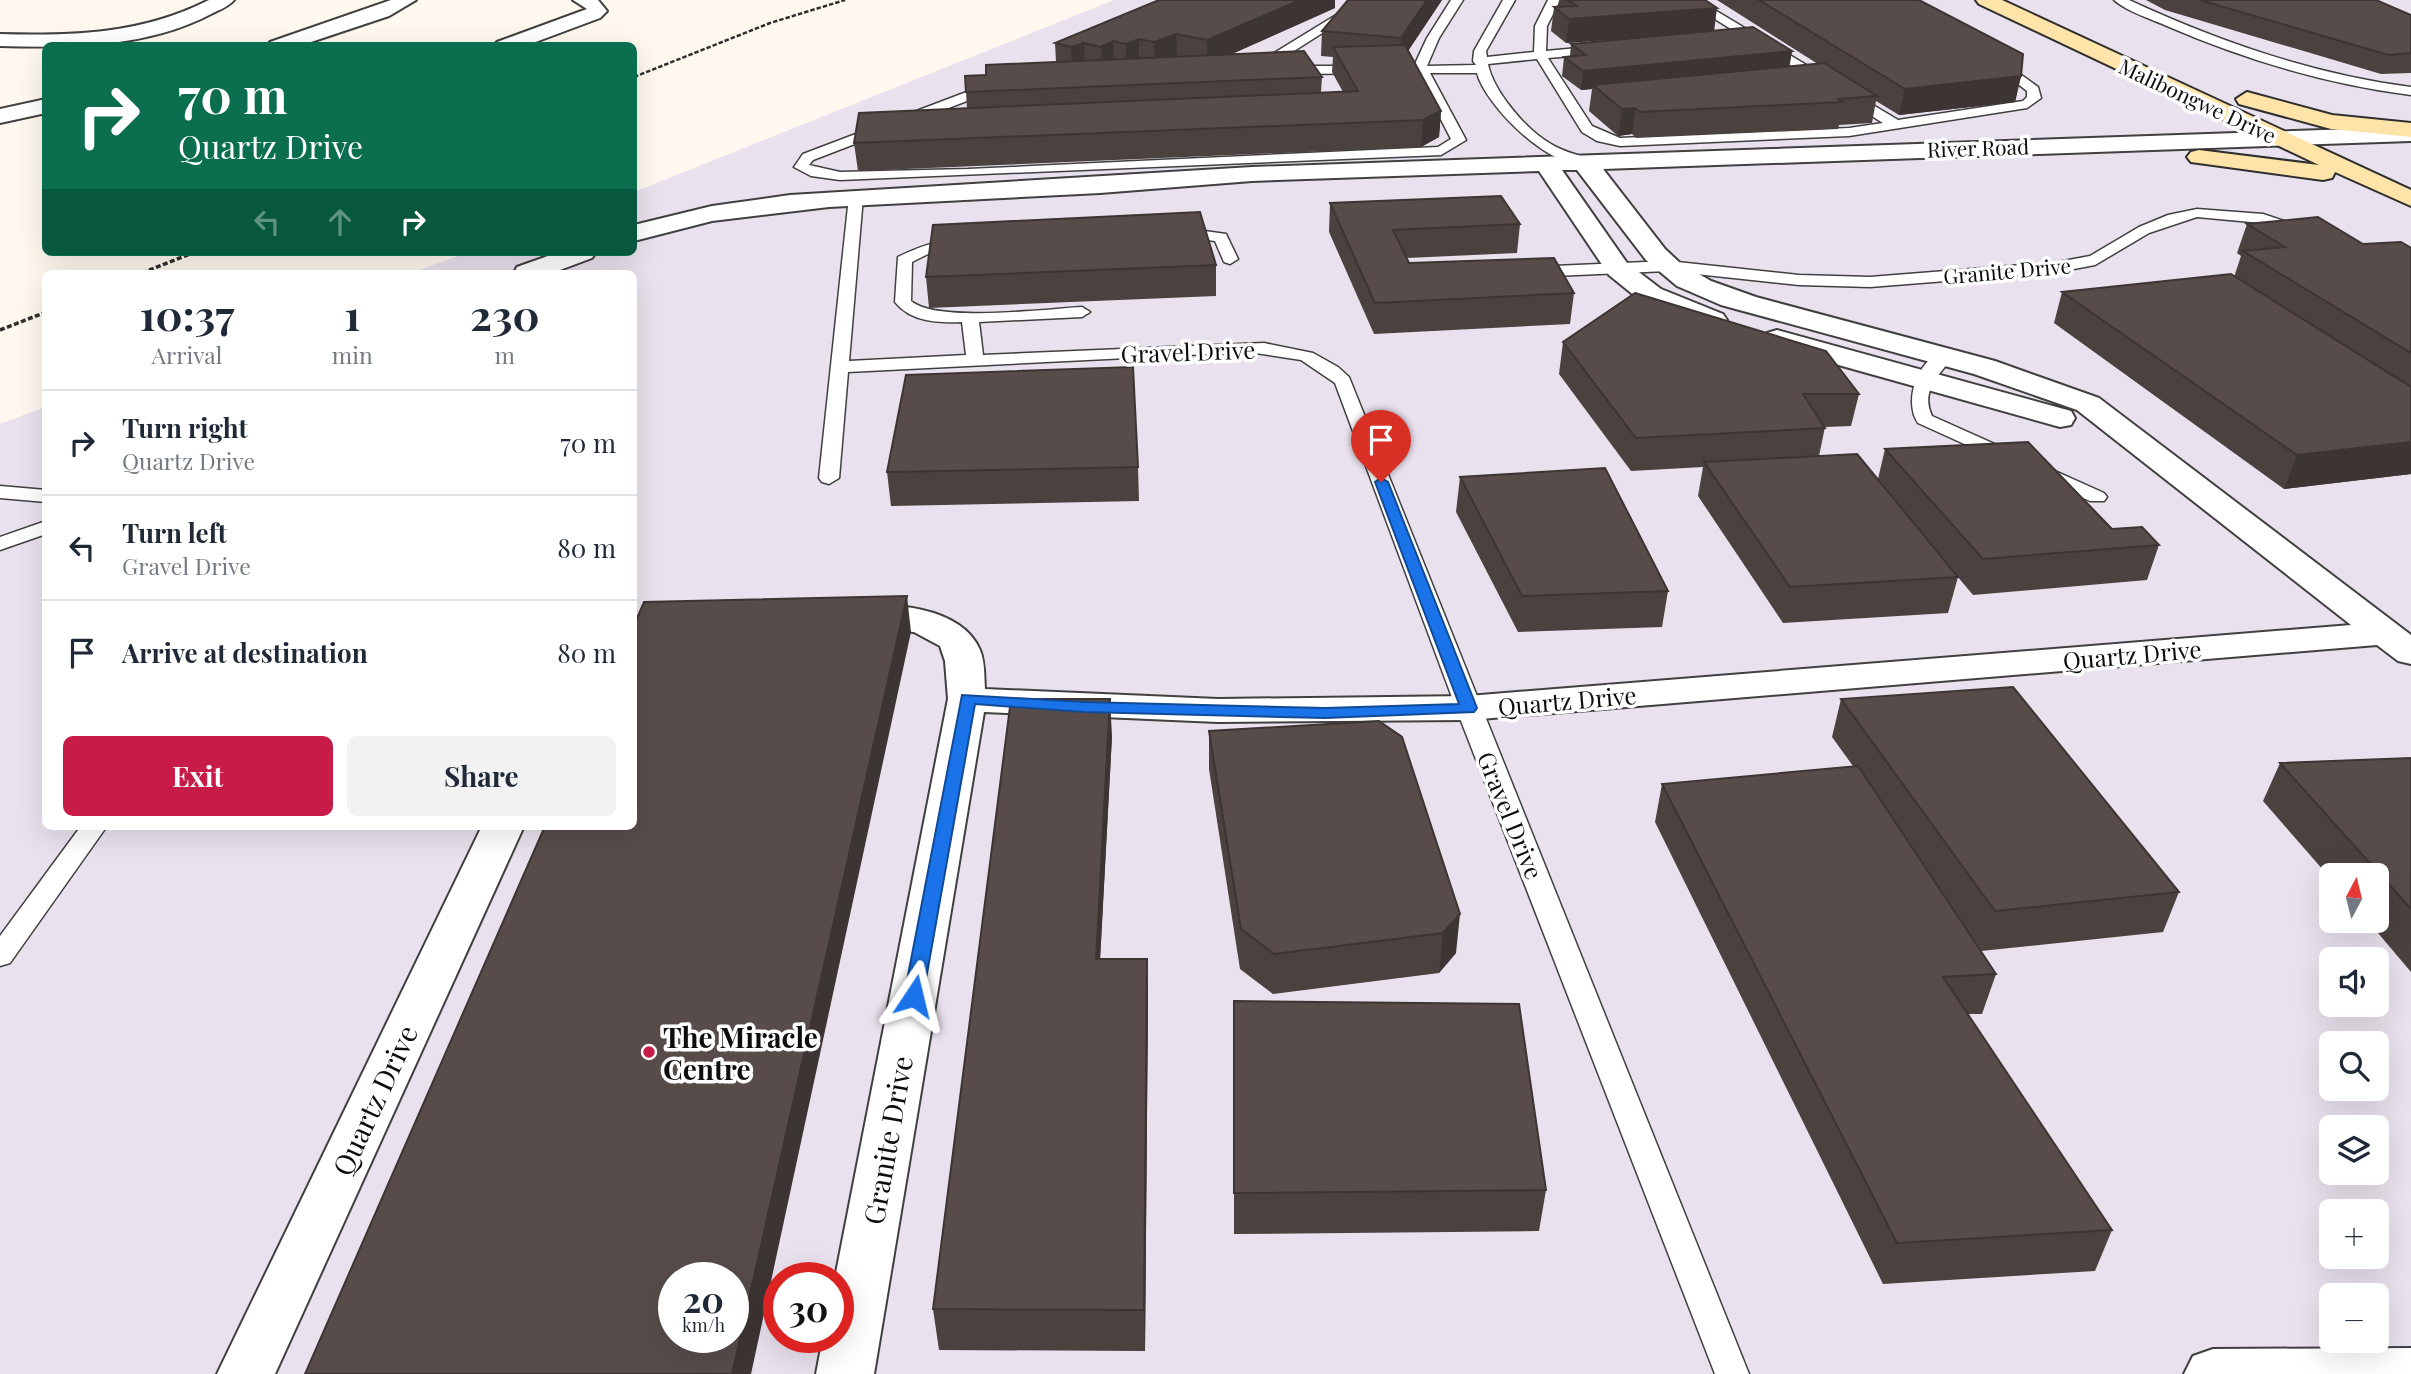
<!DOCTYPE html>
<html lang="en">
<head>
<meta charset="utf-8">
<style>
	:root { --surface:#fff; --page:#f2f2f3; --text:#1f2937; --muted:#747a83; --line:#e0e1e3; --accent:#c71c47 }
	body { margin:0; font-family:"Playfair Display",serif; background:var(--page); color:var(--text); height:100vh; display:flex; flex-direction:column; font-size:26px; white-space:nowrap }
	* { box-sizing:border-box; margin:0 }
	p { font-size:23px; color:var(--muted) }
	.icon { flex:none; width:38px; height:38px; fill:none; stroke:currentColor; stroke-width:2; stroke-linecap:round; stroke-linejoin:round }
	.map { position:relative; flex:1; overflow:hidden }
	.side { position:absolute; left:42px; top:270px; width:595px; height:560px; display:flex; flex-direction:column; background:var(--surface); border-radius:10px; box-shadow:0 7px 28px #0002 }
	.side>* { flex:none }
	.guide { position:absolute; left:42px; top:42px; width:595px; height:214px; border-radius:10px; box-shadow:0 7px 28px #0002; background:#0b6e4f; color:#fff; overflow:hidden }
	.needle { width:46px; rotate:7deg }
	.controls { position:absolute; left:2319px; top:863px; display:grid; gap:14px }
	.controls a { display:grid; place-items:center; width:70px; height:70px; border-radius:10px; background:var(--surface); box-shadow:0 7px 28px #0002; font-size:35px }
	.speed { position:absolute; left:658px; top:1262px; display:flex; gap:14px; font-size:35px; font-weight:700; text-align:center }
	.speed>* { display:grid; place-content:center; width:91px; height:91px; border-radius:50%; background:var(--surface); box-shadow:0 7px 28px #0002; line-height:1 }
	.speed small { font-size:18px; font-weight:400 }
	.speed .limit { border:10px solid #d22; background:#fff; color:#111 }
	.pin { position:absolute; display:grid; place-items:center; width:60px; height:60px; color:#fff; margin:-72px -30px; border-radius:50% 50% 50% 0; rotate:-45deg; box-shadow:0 0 7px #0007 }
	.pin .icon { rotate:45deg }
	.me { position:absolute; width:77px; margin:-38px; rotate:10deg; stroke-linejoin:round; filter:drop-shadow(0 0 5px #0008) }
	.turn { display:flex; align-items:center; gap:24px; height:147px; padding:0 21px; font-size:32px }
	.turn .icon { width:91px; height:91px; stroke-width:2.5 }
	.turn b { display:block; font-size:49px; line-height:60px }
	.lanes { display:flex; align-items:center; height:66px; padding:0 21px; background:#0003; justify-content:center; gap:35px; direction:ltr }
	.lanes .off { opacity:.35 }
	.eta { display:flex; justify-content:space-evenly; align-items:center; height:119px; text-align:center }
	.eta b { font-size:42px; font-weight:700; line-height:49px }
	.cta { display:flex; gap:14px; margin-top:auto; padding:14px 21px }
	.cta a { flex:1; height:80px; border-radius:10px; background:var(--accent); color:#fff; font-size:28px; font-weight:700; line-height:80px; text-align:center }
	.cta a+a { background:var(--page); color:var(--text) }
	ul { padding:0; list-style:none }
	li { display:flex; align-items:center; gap:21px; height:105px; padding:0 21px; border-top:2px solid var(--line) }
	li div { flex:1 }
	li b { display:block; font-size:26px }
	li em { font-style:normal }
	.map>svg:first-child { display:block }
	.industrial { fill:#e9e1ed; fill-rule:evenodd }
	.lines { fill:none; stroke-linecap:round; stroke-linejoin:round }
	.lane-casing { stroke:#404040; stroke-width:3 }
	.street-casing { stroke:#404040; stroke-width:4 }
	.secondary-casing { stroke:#2f2f2f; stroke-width:4 }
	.path-far1 { stroke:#2f2f2f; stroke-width:2.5; stroke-dasharray:4.5 2; stroke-linecap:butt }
	.path { stroke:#2f2f2f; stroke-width:3.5; stroke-dasharray:5 2.5; stroke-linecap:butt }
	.lane { fill:#fff; fill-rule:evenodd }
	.street { fill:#fff; fill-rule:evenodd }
	.secondary { fill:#ffe4a9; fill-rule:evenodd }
	.wall { fill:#4b413f }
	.shaded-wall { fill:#3d3533 }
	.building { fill:#574c49; stroke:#3d3533; stroke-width:2; fill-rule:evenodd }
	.route { fill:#1a73e8; stroke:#114b97; stroke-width:2 }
	.poi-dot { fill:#c71c47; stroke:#fff; stroke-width:2.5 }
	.labels { text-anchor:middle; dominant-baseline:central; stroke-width:7; stroke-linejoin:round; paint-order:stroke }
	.far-street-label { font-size:21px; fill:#0d0d0d; stroke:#fff }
	.street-label { font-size:24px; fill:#0d0d0d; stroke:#fff }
	.near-poi-label { font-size:28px; font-weight:bold; fill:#0d0d0d; stroke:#fff; text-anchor:start }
	.near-street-label { font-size:28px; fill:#0d0d0d; stroke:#fff }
</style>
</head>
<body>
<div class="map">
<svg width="2411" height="1374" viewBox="0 0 2411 1374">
	<rect width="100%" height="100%" fill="#fff8ee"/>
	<!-- industrial -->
	<path class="industrial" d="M 1114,0 L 2411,0 L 2411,1374 L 0,1374 L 0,424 L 45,407 L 46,826 L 634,826 L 634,273 L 411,273 L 469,252 L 634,252 L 634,192 ZM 2331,875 L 2376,875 L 2376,920 L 2331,920 ZM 2331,959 L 2376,959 L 2376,1004 L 2331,1004 ZM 2331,1043 L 2376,1043 L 2376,1088 L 2331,1088 ZM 2331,1127 L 2376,1127 L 2376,1172 L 2331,1172 ZM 2331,1211 L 2376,1211 L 2376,1256 L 2331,1256 ZM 674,1278 L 733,1278 L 733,1337 L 674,1337 ZM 779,1278 L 838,1278 L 838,1337 L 779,1337 ZM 2331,1295 L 2376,1295 L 2376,1340 L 2331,1340 Z"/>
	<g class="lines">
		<!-- lane casing -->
		<g class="lane-casing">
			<path id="lane" d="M 1350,0 L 1362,0 L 1349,16 L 1264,70 L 1256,70 L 1256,64 L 1341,12 Z
				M 1451,0 L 1463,0 L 1439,38 L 1427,66 L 1476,65 L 1473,61 L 1474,51 L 1503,0 L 1515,0 L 1486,51 L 1487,57 L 1534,52 L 1535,26 L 1548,0 L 1560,0 L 1547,26 L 1546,51 L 1599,46 L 1605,50 L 1599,54 L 1548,58 L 1592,126 L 1620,138 L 1849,128 L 1883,123 L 1684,0 L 1698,0 L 1898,120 L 2023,101 L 2027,97 L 2027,91 L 1991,63 L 1989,60 L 1995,56 L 2038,87 L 2041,98 L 2027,108 L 1849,136 L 1620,146 L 1597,141 L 1582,132 L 1537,59 L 1488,64 C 1493,91 1527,131 1551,144 C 1562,151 1575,154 1587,158 L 1587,164 C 1551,171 1485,105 1477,73 L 1430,73 L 1466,140 L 1441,155 L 840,180 L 811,176 L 794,167 L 803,154 L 993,82 L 998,83 L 998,89 L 813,160 L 809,165 L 840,172 L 968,169 L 1438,147 L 1451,139 L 1417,73 L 1285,74 L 1279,70 L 1285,66 L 1414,66 L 1427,38 Z
				M 2114,0 L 2129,0 C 2220,42 2312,74 2411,87 L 2411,95 C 2326,84 2246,60 2167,26 C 2151,19 2128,12 2114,0 Z
				M 856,193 L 863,197 L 849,361 L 966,355 L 962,322 C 938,323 911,322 895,302 L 898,257 C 914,249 954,232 968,245 L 965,248 L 930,253 L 912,262 L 911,301 C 937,323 1045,309 1082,307 L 1090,312 L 1082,317 L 979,322 L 983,355 L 1264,343 L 1313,353 L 1338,367 L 1349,377 L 1749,1374 L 1715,1374 L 1456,708 L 1335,383 L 1301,360 L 1249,352 L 848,372 L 839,478 L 829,484 L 822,482 L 819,478 L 849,197 Z
				M 2197,209 L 2263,214 L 2308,229 L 2300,234 L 2262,223 L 2197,217 L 2149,233 L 2095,265 L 2058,272 L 1870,287 L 1799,285 L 1668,271 L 1531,277 L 1523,272 L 1531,267 L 1668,261 L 1799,275 L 1870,277 L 2058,262 L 2090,256 L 2139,227 L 2168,215 Z
				M 1176,227 L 1226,234 L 1238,259 L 1230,264 L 1224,262 L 1215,241 L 1171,235 L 1168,232 Z
				M 1944,352 L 1953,357 C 1939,375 1920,391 1932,416 L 2104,493 L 2107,497 L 2104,501 L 2090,501 L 1918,423 C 1903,401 1918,358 1944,352 Z
				M 0,486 L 46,490 L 46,502 L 0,498 Z
				M 46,521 L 46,534 L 0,550 L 0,537 Z
				M 81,826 L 107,826 L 10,963 L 0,966 L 0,936 Z"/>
		</g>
		<!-- street casing -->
		<g class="street-casing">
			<path id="street" d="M 209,0 L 234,0 C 228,7 219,10 211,14 C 146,48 70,48 0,46 L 0,34 C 74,36 142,34 209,0 Z
				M 391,0 L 416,0 L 389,16 L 299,46 L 267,46 L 270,42 Z
				M 573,0 L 598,0 L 607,11 L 600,18 L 525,46 L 494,46 L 497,42 L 587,9 Z
				M 46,99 L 46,113 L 0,123 L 0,109 Z
				M 2411,127 L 2411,141 L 1603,169 L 1665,249 L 1680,263 L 1711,281 L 1756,297 L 1995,361 L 2099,398 L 2411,635 L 2411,664 L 2398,661 L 2377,645 L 1468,720 L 1218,722 L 984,712 L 874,1374 L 816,1374 L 823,1337 L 838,1337 L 838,1278 L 835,1278 L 948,699 L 945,661 L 940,646 L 914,632 L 846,626 L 841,618 L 846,610 C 887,600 961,606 980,650 C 985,662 984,676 985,689 L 1218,699 L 1468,696 L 2351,625 L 2077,410 L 1974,374 L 1721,305 L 1677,286 L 1646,260 L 1577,170 L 1562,170 L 1627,263 L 1661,289 L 1723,314 L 1727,320 L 1723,326 L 1713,328 L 1703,326 L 1641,301 L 1609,275 L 1539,171 L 1252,181 L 1100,193 L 829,207 L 712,221 L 634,241 L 634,225 L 712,206 L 790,195 L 1252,167 Z
				M 559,252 L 596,252 L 592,258 L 552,273 L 514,273 L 517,267 Z
				M 1777,330 L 2071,411 L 2075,418 L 2071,425 L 2060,427 L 1767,345 L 1763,339 L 1767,333 Z
				M 482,826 L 524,826 L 275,1374 L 217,1374 Z
				M 2411,1348 L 2411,1374 L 2184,1374 L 2193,1356 L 2213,1349 Z"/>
		</g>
		<!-- secondary casing -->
		<g class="secondary-casing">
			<path id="secondary" d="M 1976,0 L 2002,0 L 2411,190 L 2411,206 L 2335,172 L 2332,178 L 2323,180 L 2191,162 L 2187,157 L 2191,152 L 2199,150 L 2319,165 L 1979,4 Z
				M 2247,92 L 2332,115 L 2411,123 L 2411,137 L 2331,129 L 2239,104 L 2236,99 Z"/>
		</g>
		<!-- path-far1 -->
		<path class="path-far1" d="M 634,77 L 770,23 L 845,0"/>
		<!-- path -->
		<path class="path" d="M 142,273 L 195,252
			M 0,330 L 46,312"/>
		<!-- lane -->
		<use href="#lane" class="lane"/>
		<!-- street -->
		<use href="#street" class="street"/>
		<!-- secondary -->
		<use href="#secondary" class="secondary"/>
	</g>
	<!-- wall -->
	<path class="wall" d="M 1442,0 L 1408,51 L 1441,111 L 1439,137 L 1421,147 L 858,171 L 854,143 L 967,108 L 965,76 L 986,75 L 1056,62 L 1055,43 L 1335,8 L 1232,54 L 1322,77 L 1321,92 L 1343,92 L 1332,72 L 1333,57 L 1321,56 L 1322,31 Z
		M 1559,0 L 1705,0 L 1714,30 L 1792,51 L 1789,66 L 1818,64 L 1717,0 L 1919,0 L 2021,76 L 2015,102 L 1899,115 L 1876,101 L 1872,123 L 1839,125 L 1838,129 L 1636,138 L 1632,134 L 1618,136 L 1589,111 L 1592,89 L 1581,90 L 1562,76 L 1564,57 L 1570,56 L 1571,44 L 1619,39 L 1566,43 L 1551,31 L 1554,7 L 1558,7 Z
		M 2146,0 L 2376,0 L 2411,15 L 2411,73 L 2381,74 L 2165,10 Z
		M 1330,203 L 1520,224 L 1517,253 L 1407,258 L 1409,263 L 1574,293 L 1570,324 L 1374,334 L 1329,232 Z
		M 2247,224 L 2363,244 L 2411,248 L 2411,474 L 2284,489 L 2054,323 L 2062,292 L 2234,277 L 2241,256 L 2237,253 Z
		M 1216,265 L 1216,296 L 929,308 L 926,277 Z
		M 1563,342 L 1859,394 L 1851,426 L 1825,427 L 1819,456 L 1878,479 L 1885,449 L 2159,545 L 2147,580 L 1973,595 L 1957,576 L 1958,577 L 1948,613 L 1783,623 L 1698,496 L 1703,467 L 1631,471 L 1559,374 Z
		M 1138,467 L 1139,501 L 891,506 L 887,472 Z
		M 1460,477 L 1668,591 L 1662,627 L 1518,632 L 1456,512 Z
		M 1841,699 L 2179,892 L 2163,932 L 1981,951 L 1958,918 L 1996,974 L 1982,1014 L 1968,1014 L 2112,1230 L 2095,1271 L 1883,1284 L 1655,822 L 1662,784 L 1853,766 L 1832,737 Z
		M 1379,721 L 1456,953 L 1439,973 L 1273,994 L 1240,969 L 1209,769 L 1209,731 Z
		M 1112,736 L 1100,959 L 1147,959 L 1148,999 L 1145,1351 L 939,1350 L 933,1309 Z
		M 2411,758 L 2411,972 L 2367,920 L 2376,920 L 2376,875 L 2331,875 L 2331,879 L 2263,801 L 2280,763 Z
		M 1234,1001 L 1546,1190 L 1539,1231 L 1234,1234 Z"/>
	<!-- shaded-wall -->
	<path class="shaded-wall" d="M 1300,0 L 1335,0 L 1335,8 L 1207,65 L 1207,40 Z
		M 1427,0 L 1442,0 L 1400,63 L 1401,38 Z
		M 1717,8 L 1714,32 L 1566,43 L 1569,19 Z
		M 1176,34 L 1177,58 L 1155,67 L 1154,42 Z
		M 1139,39 L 1139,64 L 1126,69 L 1126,44 Z
		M 1113,41 L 1114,66 L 1102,72 L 1101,47 Z
		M 1084,43 L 1085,68 L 1072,72 L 1071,47 Z
		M 1792,51 L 1789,70 L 1593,85 L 1592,89 L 1581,90 L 1583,71 Z
		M 2021,76 L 2015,102 L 1899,115 L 1905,89 Z
		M 1635,108 L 1632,134 L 1618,136 L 1622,109 Z
		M 1441,111 L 1439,137 L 1421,147 L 1423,120 Z
		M 2411,442 L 2411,474 L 2284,489 L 2297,455 Z
		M 907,596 L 911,632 L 751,1374 L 732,1374 Z
		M 1110,699 L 1112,736 L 1098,999 L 1096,959 Z
		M 1460,914 L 1456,953 L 1439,973 L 1443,933 Z
		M 1147,959 L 1148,999 L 1145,1351 L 1144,1310 Z"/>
	<!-- building -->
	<path class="building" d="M 1159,0 L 1300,0 L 1207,40 L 1176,34 L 1154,42 L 1139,39 L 1126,44 L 1113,41 L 1101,47 L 1084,43 L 1071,47 L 1055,43 Z
		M 1348,0 L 1427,0 L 1401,38 L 1322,31 Z
		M 1568,0 L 1705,0 L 1717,8 L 1569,19 L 1554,7 L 1577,6 Z
		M 1759,0 L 1919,0 L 2023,54 L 2021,76 L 1905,89 Z
		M 2200,0 L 2376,0 L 2411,15 L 2411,53 L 2388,55 Z
		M 1753,27 L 1792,51 L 1583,71 L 1564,57 L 1586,55 L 1571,44 Z
		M 1405,45 L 1441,111 L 1423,120 L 854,143 L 859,113 L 1358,91 L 1333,47 Z
		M 1304,51 L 1322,77 L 966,92 L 965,76 L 986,75 L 986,65 Z
		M 1824,63 L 1877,96 L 1838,99 L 1843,102 L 1640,112 L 1635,108 L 1622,109 L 1593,85 Z
		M 1501,196 L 1520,224 L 1393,230 L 1409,263 L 1554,258 L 1574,293 L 1375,303 L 1330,203 Z
		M 1200,212 L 1216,265 L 926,277 L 933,225 Z
		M 2318,217 L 2363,244 L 2401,242 L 2411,248 L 2411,353 L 2243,251 L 2285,247 L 2247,224 Z
		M 2231,274 L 2411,387 L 2411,442 L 2297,455 L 2062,292 Z
		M 1635,293 L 1826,351 L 1859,394 L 1803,394 L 1825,428 L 1636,438 L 1563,342 Z
		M 1133,367 L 1138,467 L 887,472 L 906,375 Z
		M 2028,442 L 2112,529 L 2142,527 L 2159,545 L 1983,559 L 1885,449 Z
		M 1857,454 L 1958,577 L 1790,587 L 1704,462 Z
		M 1605,468 L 1668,591 L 1522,596 L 1460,477 Z
		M 907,596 L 732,1374 L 305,1374 L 545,826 L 634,826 L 634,625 L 644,602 ZM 674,1278 L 733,1278 L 733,1337 L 674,1337 Z
		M 2013,687 L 2179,892 L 1995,911 L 1841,699 Z
		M 1011,699 L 1110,699 L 1096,959 L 1147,959 L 1144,1310 L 933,1309 Z
		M 1379,721 L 1402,737 L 1460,914 L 1443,933 L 1274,954 L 1241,929 L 1209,731 Z
		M 2411,758 L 2411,909 L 2280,763 Z
		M 1858,766 L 1996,974 L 1943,977 L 2112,1230 L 1897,1243 L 1662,784 Z
		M 1234,1001 L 1519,1004 L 1546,1190 L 1234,1193 Z"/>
	<!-- route -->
	<path class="route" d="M 1381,478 L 1388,482 L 1477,708 L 1474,712 L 1325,718 L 1084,712 L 975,704 L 923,996 L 914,1003 L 907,1001 L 904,996 L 962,695 L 1084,702 L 1325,708 L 1459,704 L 1375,482 Z"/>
	<!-- markers -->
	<circle class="poi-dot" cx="649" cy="1052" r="7"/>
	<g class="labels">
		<!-- far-street labels -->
		<g class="far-street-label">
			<text transform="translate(2198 100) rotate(25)">Malibongwe Drive</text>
			<text transform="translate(1978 147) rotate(-2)">River Road</text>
			<text transform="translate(2007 270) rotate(-5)">Granite Drive</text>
		</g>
		<!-- street labels -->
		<g class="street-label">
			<text transform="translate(1188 351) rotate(-2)">Gravel Drive</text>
			<text transform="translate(2132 654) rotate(-5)">Quartz Drive</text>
			<text transform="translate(1567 700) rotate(-5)">Quartz Drive</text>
			<text transform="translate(1511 815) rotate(68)">Gravel Drive</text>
		</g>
		<!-- near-poi labels -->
		<g class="near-poi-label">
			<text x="663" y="1036">The Miracle<tspan x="663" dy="32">Centre</tspan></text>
		</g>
		<!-- near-street labels -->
		<g class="near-street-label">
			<text transform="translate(374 1100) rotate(-65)">Quartz Drive</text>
			<text transform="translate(887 1140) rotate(-80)">Granite Drive</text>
		</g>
	</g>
</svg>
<div class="controls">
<a><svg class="needle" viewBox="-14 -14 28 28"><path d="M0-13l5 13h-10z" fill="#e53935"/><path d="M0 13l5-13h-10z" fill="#747a83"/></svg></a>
<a><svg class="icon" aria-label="sound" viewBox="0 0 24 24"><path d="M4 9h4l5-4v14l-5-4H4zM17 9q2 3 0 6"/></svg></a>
<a><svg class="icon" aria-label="search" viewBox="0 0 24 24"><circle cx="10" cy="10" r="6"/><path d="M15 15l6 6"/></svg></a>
<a><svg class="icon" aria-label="layers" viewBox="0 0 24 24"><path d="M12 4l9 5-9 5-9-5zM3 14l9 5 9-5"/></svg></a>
<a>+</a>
<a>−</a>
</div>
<div class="speed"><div>20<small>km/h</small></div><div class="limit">30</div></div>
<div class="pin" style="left:1381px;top:482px;background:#d93025"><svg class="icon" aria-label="arrive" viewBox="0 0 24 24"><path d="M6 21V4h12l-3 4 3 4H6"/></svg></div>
<svg class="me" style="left:914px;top:996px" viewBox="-20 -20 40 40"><path d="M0-17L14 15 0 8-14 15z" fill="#1a73e8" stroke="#fff" stroke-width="4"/></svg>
<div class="guide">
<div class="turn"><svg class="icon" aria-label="right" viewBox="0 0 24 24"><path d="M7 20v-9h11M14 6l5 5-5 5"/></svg><div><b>70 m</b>Quartz Drive</div></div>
<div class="lanes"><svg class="icon off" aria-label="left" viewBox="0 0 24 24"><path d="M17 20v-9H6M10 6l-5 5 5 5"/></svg><svg class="icon off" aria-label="ahead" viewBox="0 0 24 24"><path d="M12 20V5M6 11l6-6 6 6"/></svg><svg class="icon" aria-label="right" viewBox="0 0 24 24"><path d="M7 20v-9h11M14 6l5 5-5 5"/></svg></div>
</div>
<section class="side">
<div class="eta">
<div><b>10:37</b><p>Arrival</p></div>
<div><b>1</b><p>min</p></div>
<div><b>230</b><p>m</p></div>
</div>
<ul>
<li><svg class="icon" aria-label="right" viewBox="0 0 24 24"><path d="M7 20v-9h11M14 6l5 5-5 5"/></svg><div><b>Turn right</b><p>Quartz Drive</p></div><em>70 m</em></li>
<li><svg class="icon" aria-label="left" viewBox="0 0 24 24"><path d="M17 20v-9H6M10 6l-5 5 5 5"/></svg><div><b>Turn left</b><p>Gravel Drive</p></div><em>80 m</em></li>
<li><svg class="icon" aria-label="arrive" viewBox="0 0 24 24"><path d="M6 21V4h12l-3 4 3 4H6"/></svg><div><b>Arrive at destination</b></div><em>80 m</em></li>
</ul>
<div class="cta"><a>Exit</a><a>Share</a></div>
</section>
</div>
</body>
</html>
